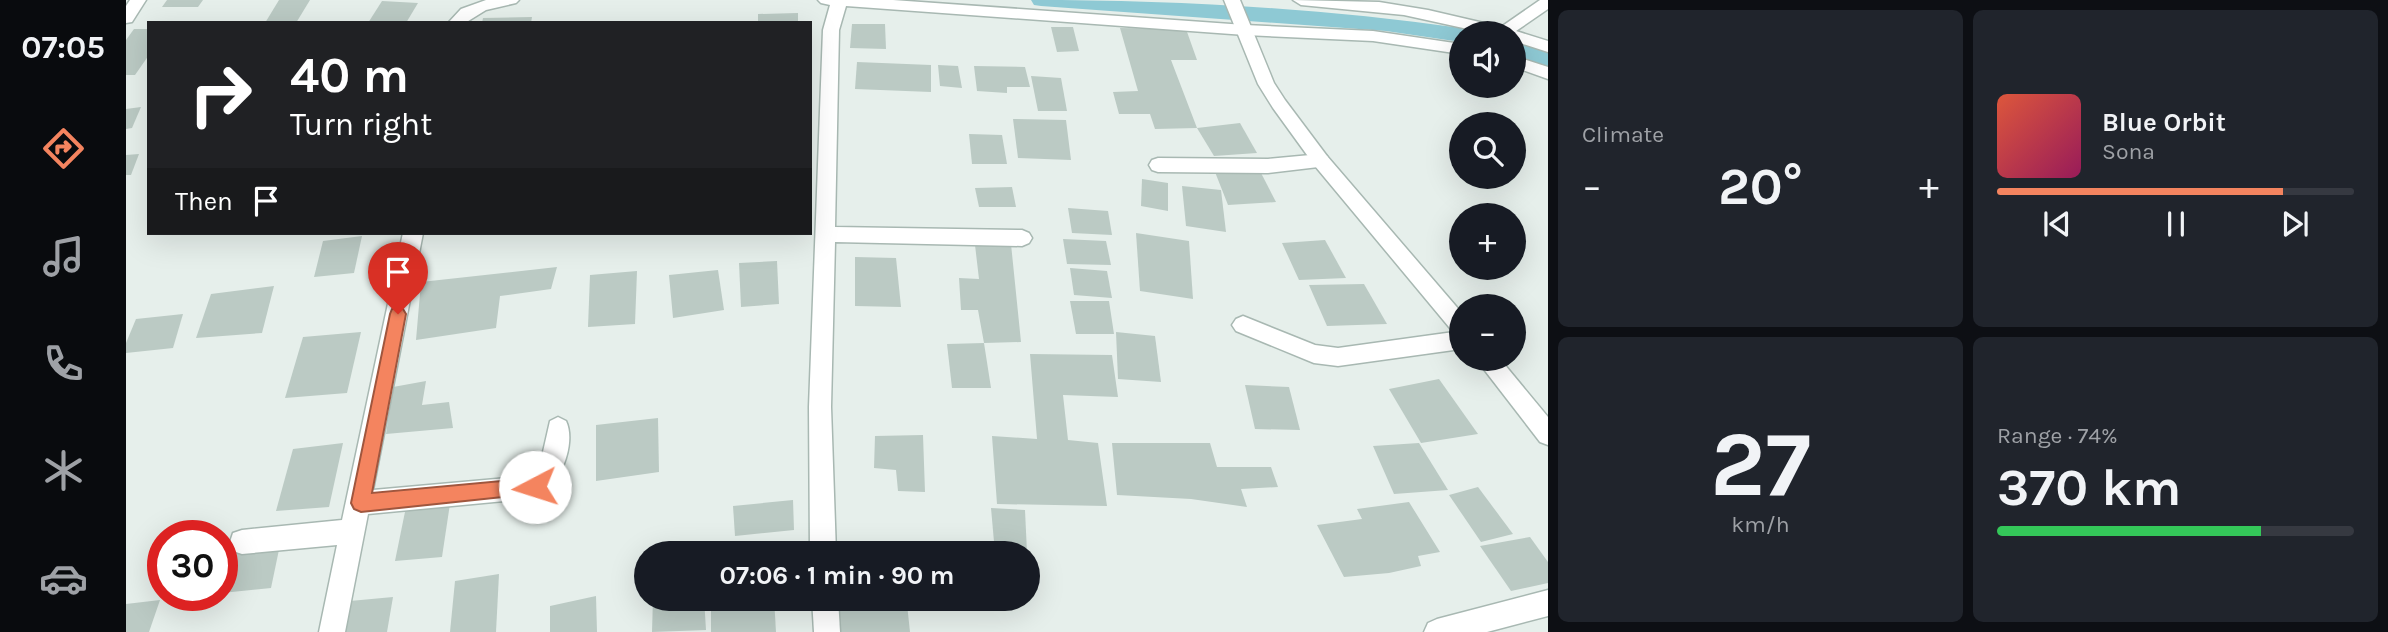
<!DOCTYPE html>
<html lang="en">
<head>
<meta charset="utf-8">
<style>
	:root { --surface:#171b24; --page:#20242c; --text:#f1f3f6; --muted:#9ea1a6; --line:#363941; --accent:#f4845f }
	body { margin:0; font-family:Karla,sans-serif; background:var(--page); color:var(--text); height:100vh; display:flex; flex-direction:column; font-size:26px; white-space:nowrap }
	* { box-sizing:border-box; margin:0 }
	p { font-size:23px; color:var(--muted) }
	.icon { flex:none; width:38px; height:38px; fill:none; stroke:currentColor; stroke-width:2; stroke-linecap:round; stroke-linejoin:round }
	.map { position:relative; flex:1; overflow:hidden }
	.sheet { display:flex; flex-direction:column; gap:10px; padding:10px; background:#0d0f14; width:840px }
	.sheet>* { flex:none }
	.guide { position:absolute; left:21px; top:21px; width:665px; height:214px; border-radius:0px; box-shadow:0 7px 28px #0002; background:#202124; color:#fff; overflow:hidden }
	.buttons { position:absolute; left:1323px; top:21px; display:grid; gap:14px }
	.buttons a { display:grid; place-items:center; width:77px; height:77px; border-radius:50%; background:var(--surface); box-shadow:0 7px 28px #0002; font-size:35px }
	.speed { position:absolute; left:21px; top:520px; display:flex; gap:14px; font-size:35px; font-weight:700; text-align:center }
	.speed>* { display:grid; place-content:center; width:91px; height:91px; border-radius:50%; background:var(--surface); box-shadow:0 7px 28px #0002; line-height:1 }
	.speed .limit { border:10px solid #d22; background:#fff; color:#111 }
	.pin { position:absolute; display:grid; place-items:center; width:60px; height:60px; color:#fff; margin:-72px -30px; border-radius:50% 50% 50% 0; rotate:-45deg; box-shadow:0 0 7px #0007 }
	.pin .icon { rotate:45deg }
	.me { position:absolute; width:77px; margin:-38px; rotate:265deg; stroke-linejoin:round; filter:drop-shadow(0 0 5px #0008) }
	.turn { display:flex; align-items:center; gap:24px; height:147px; padding:0 28px; font-size:32px }
	.turn .icon { width:91px; height:91px; stroke-width:2.5 }
	.turn b { display:block; font-size:49px; line-height:60px }
	.then { display:flex; align-items:center; height:66px; padding:0 28px; background:#0003; gap:14px; font-size:26px }
	.big { font-size:52px; font-weight:700; line-height:1.1 }
	.sheet .card { flex:1; display:flex; flex-direction:column; justify-content:center; gap:10px; min-width:0; padding:0 24px; border-radius:10px; background:var(--page) }
	.sheet .dial { align-items:center; gap:0 }
	.dial b { font-size:91px; line-height:1 }
	.song { display:flex; align-items:center; gap:21px }
	.cover { width:84px; height:84px; border-radius:10px; background:linear-gradient(135deg,hsl(10 70% 55%),hsl(330 70% 35%)) }
	.played { height:7px; border-radius:4px; background:linear-gradient(90deg,var(--accent) 80%,var(--line) 80%) }
	.keys { display:flex; justify-content:space-around; direction:ltr }
	.heat { display:flex; justify-content:space-between; align-items:center; font-size:38px; direction:ltr }
	.charge { height:10px; border-radius:5px; background:linear-gradient(90deg,#34c759 74%,var(--line) 0) }
	.sheet .tiles { flex:1; display:grid; gap:10px; grid-template-columns:repeat(2,1fr) }
	.trip { position:absolute; left:508px; top:541px; width:406px; height:70px; border-radius:35px; background:var(--surface); box-shadow:0 7px 28px #0002; font-weight:700; line-height:70px; text-align:center }
	main { display:flex; flex:1; min-height:0 }
	.tabs { display:flex; flex-direction:column; width:126px; justify-content:space-around; align-items:center; background:#090b0e; color:var(--muted) }
	.tabs .icon { width:49px; height:49px }
	.tabs .current { color:var(--accent) }
	.tabs b { font-size:32px; color:var(--text) }
	.map>svg:first-child { display:block }
	.lines { fill:none; stroke-linecap:round; stroke-linejoin:round }
	.canal { fill:#8ec9d4; fill-rule:evenodd }
	.building { fill:#bbcac4 }
	.minor-casing { stroke:#a8b8b2; stroke-width:3 }
	.tertiary-casing { stroke:#a8b8b2; stroke-width:3 }
	.minor { fill:#fff; fill-rule:evenodd }
	.tertiary { fill:#fff; fill-rule:evenodd }
	.route { fill:#f4845f; stroke:#9f563e; stroke-width:2 }
</style>
</head>
<body>
<main>
<nav class="tabs">
<b>07:05</b>
<svg class="icon current" aria-label="directions" viewBox="0 0 24 24"><path d="M12 3l9 9-9 9-9-9zM9 14v-3h6M13 9l2 2-2 2"/></svg>
<svg class="icon" aria-label="music" viewBox="0 0 24 24"><path d="M9 18V5l10-2v13"/><circle cx="6" cy="18" r="3"/><circle cx="16" cy="16" r="3"/></svg>
<svg class="icon" aria-label="phone" viewBox="0 0 24 24"><path d="M5 4h4l2 5-3 2q2 4 5 5l2-3 5 2v4C11 20 4 13 5 4z"/></svg>
<svg class="icon" aria-label="climate" viewBox="0 0 24 24"><path d="M12 3v18M4 7l16 10M4 17L20 7"/></svg>
<svg class="icon" aria-label="car" viewBox="0 0 24 24"><path d="M5 17H2v-5l4-1 3-4h7l3 4 3 1v5h-3M9 17h6M6 11h13"/><circle cx="7" cy="17" r="2"/><circle cx="17" cy="17" r="2"/></svg>
</nav>
<div class="map">
<svg width="1422" height="632" viewBox="0 0 1422 632">
	<rect width="100%" height="100%" fill="#e6efeb"/>
	<g class="lines">
		<g class="canal">
			<path d="M905,0C1048,0 1193,8 1335,28L1345,33H1335V42L1260,31L915,6L908,5Z"/>
			<path d="M1388,42L1422,52V67L1388,56Z"/>
		</g>
	</g>
	<g class="building">
		<path d="M41,0H77L72,7H36Z"/>
		<path d="M153,0H184L170,23H139Z"/>
		<path d="M256,1L292,3L280,23H242Z"/>
		<path d="M672,13V23H632V14Z"/>
		<path d="M406,17L405,23H356L357,18Z"/>
		<path d="M726,24H759L760,49L724,48Z"/>
		<path d="M925,27H947L953,51L931,52Z"/>
		<path d="M994,28L1060,29L1071,60H1045L1071,128L1029,129L1024,114H993L987,92L1012,91Z"/>
		<path d="M8,29H23V55L9,75H0V40Z"/>
		<path d="M731,62L805,65V92L729,89Z"/>
		<path d="M812,65L832,66L836,88L814,86Z"/>
		<path d="M848,66L899,67L904,87H881V93L851,91Z"/>
		<path d="M905,76L935,78L941,111H912Z"/>
		<path d="M15,107L6,128L0,129V109Z"/>
		<path d="M887,119L940,120L945,160L892,158Z"/>
		<path d="M1114,123L1131,153L1088,156L1071,128Z"/>
		<path d="M843,134L876,135L881,164H846Z"/>
		<path d="M13,154L5,175H0V155Z"/>
		<path d="M1134,171L1150,202L1102,205L1089,172Z"/>
		<path d="M1016,179L1042,183V211L1015,206Z"/>
		<path d="M1056,186L1095,190L1100,232L1060,226Z"/>
		<path d="M886,187L890,207H853L849,188Z"/>
		<path d="M942,208L982,211L986,235L946,233Z"/>
		<path d="M1010,233L1063,241L1067,299L1014,291Z"/>
		<path d="M236,236L228,273L188,277L197,241Z"/>
		<path d="M937,239L980,241L985,265L941,264Z"/>
		<path d="M1199,240L1220,278L1173,280L1156,243Z"/>
		<path d="M885,244L895,342L858,343L852,310H835L833,278L853,279L849,245Z"/>
		<path d="M729,257L770,258L775,307L729,306Z"/>
		<path d="M651,261L653,304L615,307L613,263Z"/>
		<path d="M431,267L425,289L374,296L370,328L290,340L295,282Z"/>
		<path d="M944,268L981,271L986,298L948,295Z"/>
		<path d="M592,270L598,310L547,318L543,275Z"/>
		<path d="M511,271L509,324L462,327L464,275Z"/>
		<path d="M1238,284L1261,324L1201,326L1183,285Z"/>
		<path d="M148,286L136,333L70,338L85,294Z"/>
		<path d="M944,301H983L988,334H950Z"/>
		<path d="M57,314L47,348L0,353V343L10,319Z"/>
		<path d="M235,332L221,393L159,398L177,337Z"/>
		<path d="M990,332L1029,336L1035,382L992,379Z"/>
		<path d="M858,343L865,388H826L821,344Z"/>
		<path d="M904,354L986,355L992,397L937,395L942,440L972,443L981,506L871,504L866,436L911,439Z"/>
		<path d="M1313,379L1352,434L1295,443L1263,389Z"/>
		<path d="M300,381L296,405L323,402L327,428L260,434L267,387Z"/>
		<path d="M1119,385L1163,387L1174,430L1129,429Z"/>
		<path d="M532,418L533,472L470,481V425Z"/>
		<path d="M797,435L799,492L772,491L770,470L748,468L749,436Z"/>
		<path d="M217,443L203,507L150,511L167,449Z"/>
		<path d="M986,443H1084L1091,467H1145L1152,487L1115,489L1121,507L1065,499L991,495Z"/>
		<path d="M1293,443L1322,490L1268,494L1247,446Z"/>
		<path d="M1352,487L1387,534L1355,542L1323,495Z"/>
		<path d="M325,497L316,557L269,561L281,502Z"/>
		<path d="M667,500L668,530L609,536L607,506Z"/>
		<path d="M1283,502L1314,552L1292,556L1295,566L1263,573L1218,577L1191,525L1236,519L1231,509Z"/>
		<path d="M865,508L899,510L901,553H869Z"/>
		<path d="M1404,537L1422,562V583L1385,591L1354,546Z"/>
		<path d="M155,540L145,588L96,593V545Z"/>
		<path d="M373,574L370,632H324L329,581Z"/>
		<path d="M470,596L471,632H424V606Z"/>
		<path d="M267,597L261,632H217L224,601Z"/>
		<path d="M527,598H578L580,630L526,632Z"/>
		<path d="M585,598H648L650,632H585Z"/>
		<path d="M34,600L23,632H0V604Z"/>
		<path d="M781,604L784,632H712L710,609Z"/>
	</g>
	<g class="lines">
		<g class="minor-casing">
			<g id="minor">
				<path d="M4,0H20L6,22L0,23V6Z"/>
				<path d="M360,0H393L390,3L360,10L339,23H322L335,9Z"/>
				<path d="M692,0H767L1119,25L1247,31L1335,44V54L1247,41L1119,35L720,6L713,30L709,227L896,230L903,233L906,238L903,243L896,246L709,242L705,407L710,553H684L683,407L697,30L704,5L695,3Z"/>
				<path d="M1167,0L1253,2L1302,10L1375,27L1414,0H1422V9L1390,31L1422,41V52L1388,41V33H1360L1278,15L1175,5Z"/>
				<path d="M1388,56L1422,67V79L1388,67Z"/>
				<path d="M1195,154L1201,156L1204,161L1201,166L1142,173L1032,172L1026,170L1023,165L1026,160L1032,158L1142,159Z"/>
				<path d="M277,233H297L247,490L404,476L414,465L424,421L432,417L440,421C451,444 433,489 409,498L242,514L219,632H193L211,545L116,554L107,551L104,542L107,533L116,530L216,520Z"/>
				<path d="M1117,316L1189,345L1212,348L1335,331V349L1212,366L1188,363L1110,331L1106,325L1110,319Z"/>
				<path d="M1422,590V616L1361,632H1298L1302,623L1311,619Z"/>
				<path d="M686,598H712L714,632H688Z"/>
			</g>
		</g>
		<g class="tertiary-casing">
			<g id="tertiary">
				<path d="M1098,0H1114L1148,83L1159,100L1201,156L1335,312V336L1328,333L1189,166L1147,108L1132,84Z"/>
				<path d="M1350,359H1374L1422,417V445L1414,442Z"/>
			</g>
		</g>
		<use href="#minor" class="minor"/>
		<use href="#tertiary" class="tertiary"/>
	</g>
	<path class="route" d="M272,307L277,309L280,314L246,493L409,478L416,481L418,487L416,493L235,512L228,509L225,503L264,314L266,309Z"/>
</svg>
<div class="buttons">
<a><svg class="icon" aria-label="sound" viewBox="0 0 24 24"><path d="M4 9h4l5-4v14l-5-4H4zM17 9q2 3 0 6"/></svg></a>
<a><svg class="icon" aria-label="search" viewBox="0 0 24 24"><circle cx="10" cy="10" r="6"/><path d="M15 15l6 6"/></svg></a>
<a>+</a>
<a>−</a>
</div>
<div class="speed"><div class="limit">30</div></div>
<div class="pin" style="left:272px;top:314px;background:#d93025"><svg class="icon" aria-label="arrive" viewBox="0 0 24 24"><path d="M6 21V4h12l-3 4 3 4H6"/></svg></div>
<svg class="me" style="left:409px;top:487px" viewBox="-20 -20 40 40"><circle r="19" fill="#fff"/><path d="M0-13L10 11 0 6-10 11z" fill="#f4845f"/></svg>
<div class="trip">07:06 · 1 min · 90 m</div>
<div class="guide">
<div class="turn"><svg class="icon" aria-label="right" viewBox="0 0 24 24"><path d="M7 20v-9h11M14 6l5 5-5 5"/></svg><div><b>40 m</b>Turn right</div></div>
<div class="then">Then<svg class="icon" aria-label="arrive" viewBox="0 0 24 24"><path d="M6 21V4h12l-3 4 3 4H6"/></svg></div>
</div>
</div>
<section class="sheet">
<div class="tiles">
<div class="card"><p>Climate</p>
<div class="heat"><a>−</a><b class="big">20°</b><a>+</a></div>
</div>
<div class="card">
<div class="song"><i class="cover"></i><div><b>Blue Orbit</b><p>Sona</p></div></div>
<div class="played"></div>
<div class="keys"><svg class="icon" aria-label="previous" viewBox="0 0 24 24"><path d="M18 5L8 12l10 7zM5 5v14"/></svg><svg class="icon" aria-label="pause" viewBox="0 0 24 24"><path d="M8 5v14M16 5v14"/></svg><svg class="icon" aria-label="next" viewBox="0 0 24 24"><path d="M6 5l10 7-10 7zM19 5v14"/></svg></div>
</div>
<div class="card dial"><b>27</b><p>km/h</p></div>
<div class="card"><p>Range · 74%</p><b class="big">370 km</b><div class="charge"></div></div>
</div>
</section>
</main>
</body>
</html>
